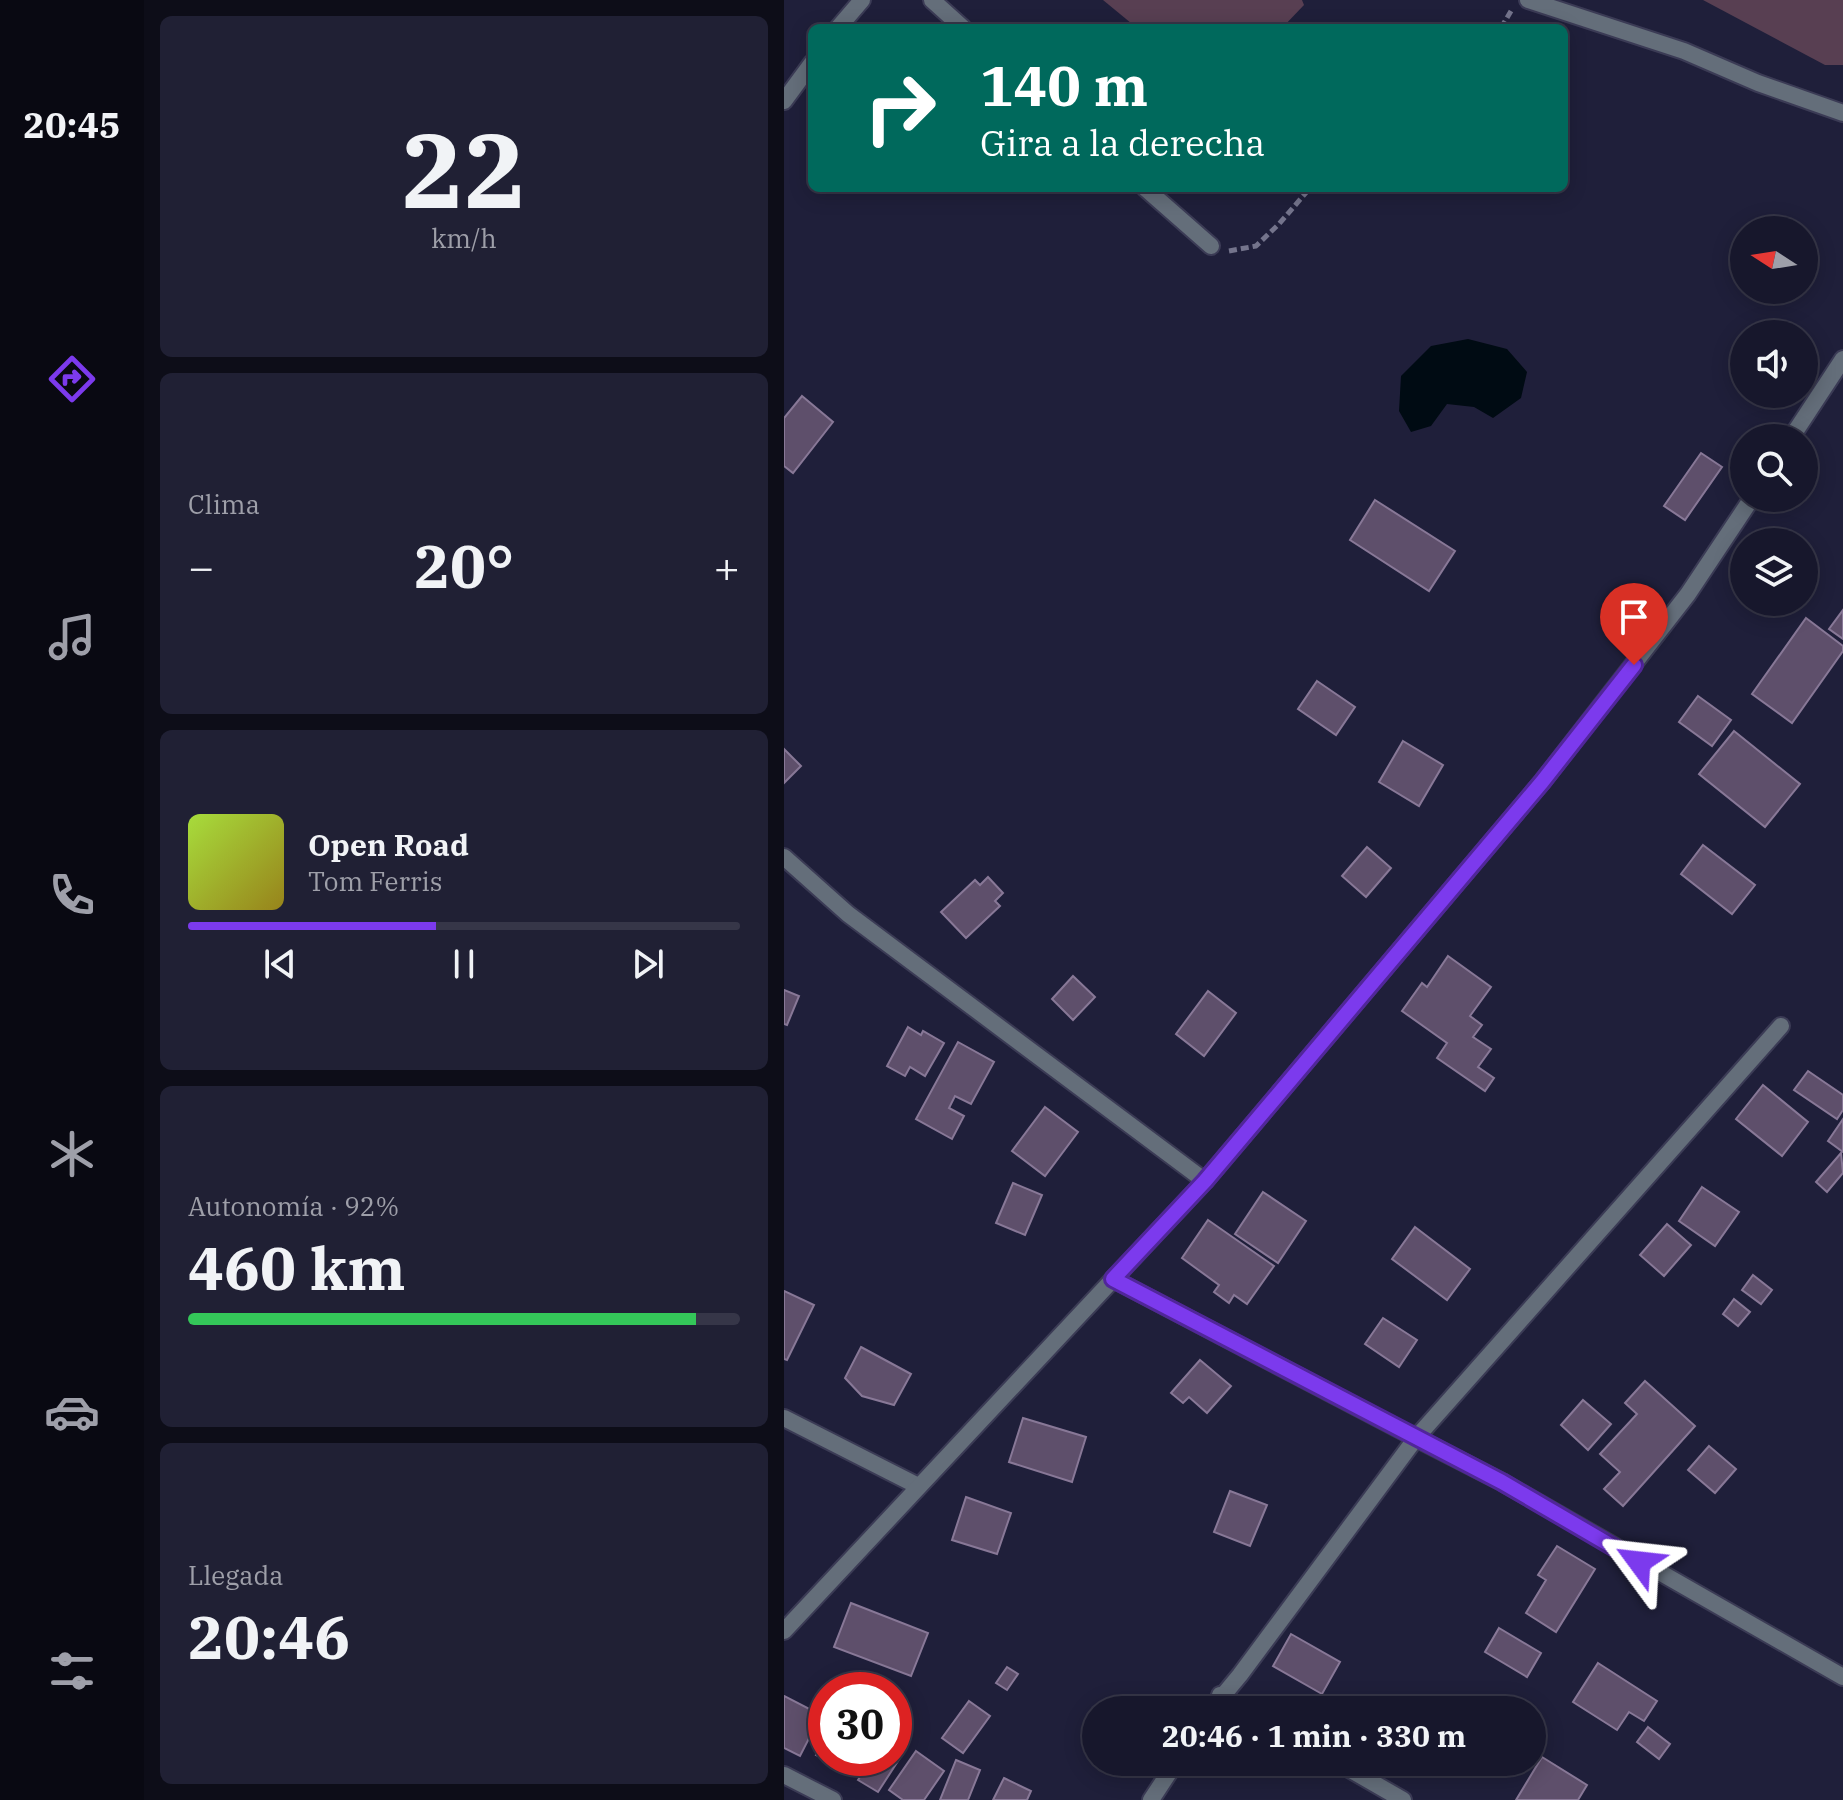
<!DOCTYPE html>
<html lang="es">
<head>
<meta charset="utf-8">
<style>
	:root { --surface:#17172c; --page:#202034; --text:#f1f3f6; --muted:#9e9fa9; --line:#363648; --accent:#7c3aed }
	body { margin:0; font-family:"IBM Plex Serif",serif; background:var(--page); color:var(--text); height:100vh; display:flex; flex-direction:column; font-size:30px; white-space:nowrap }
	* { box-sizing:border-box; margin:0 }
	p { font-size:26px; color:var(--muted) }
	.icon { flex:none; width:44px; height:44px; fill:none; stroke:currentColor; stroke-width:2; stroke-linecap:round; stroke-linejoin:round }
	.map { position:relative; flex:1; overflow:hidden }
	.side { display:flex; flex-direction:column; gap:16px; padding:16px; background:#0d0d18; width:640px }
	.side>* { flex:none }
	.guide { position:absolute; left:24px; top:24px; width:760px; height:168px; border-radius:12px; box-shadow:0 4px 20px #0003,0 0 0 2px var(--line); background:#00695c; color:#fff; overflow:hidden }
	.needle { width:52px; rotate:282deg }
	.tools { position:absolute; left:946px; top:216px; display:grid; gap:16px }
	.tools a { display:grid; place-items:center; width:88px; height:88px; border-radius:50%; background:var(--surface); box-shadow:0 4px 20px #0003,0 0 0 2px var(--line); font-size:40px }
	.speed { position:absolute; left:24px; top:1672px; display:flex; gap:16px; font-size:40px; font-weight:700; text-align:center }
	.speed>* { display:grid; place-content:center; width:104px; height:104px; border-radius:50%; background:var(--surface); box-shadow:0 4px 20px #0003,0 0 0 2px var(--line); line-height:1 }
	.speed .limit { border:12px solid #d22; background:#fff; color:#111 }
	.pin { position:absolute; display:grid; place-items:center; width:68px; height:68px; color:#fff; margin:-82px -34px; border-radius:50% 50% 50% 0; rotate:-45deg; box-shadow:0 0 8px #0007 }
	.pin .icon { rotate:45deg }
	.me { position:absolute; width:88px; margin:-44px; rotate:300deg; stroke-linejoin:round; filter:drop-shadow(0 0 6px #0008) }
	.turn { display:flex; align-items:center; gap:28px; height:168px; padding:0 40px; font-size:36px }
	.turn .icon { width:104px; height:104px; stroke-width:2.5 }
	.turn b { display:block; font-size:56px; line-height:68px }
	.big { font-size:60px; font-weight:700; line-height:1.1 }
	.side .card { flex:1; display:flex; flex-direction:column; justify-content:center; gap:12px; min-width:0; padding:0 28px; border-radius:12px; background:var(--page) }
	.side .dial { align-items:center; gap:0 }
	.dial b { font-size:104px; line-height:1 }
	.song { display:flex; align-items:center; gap:24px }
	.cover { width:96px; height:96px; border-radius:12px; background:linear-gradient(135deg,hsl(80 70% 55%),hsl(50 70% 35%)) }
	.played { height:8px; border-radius:4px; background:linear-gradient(90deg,var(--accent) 45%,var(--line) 45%) }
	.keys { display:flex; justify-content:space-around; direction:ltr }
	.heat { display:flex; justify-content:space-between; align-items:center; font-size:44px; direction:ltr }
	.charge { height:12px; border-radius:6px; background:linear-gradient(90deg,#34c759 92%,var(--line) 0) }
	.trip { position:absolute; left:298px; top:1696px; width:464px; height:80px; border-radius:40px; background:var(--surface); box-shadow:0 4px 20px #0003,0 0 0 2px var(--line); font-weight:700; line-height:80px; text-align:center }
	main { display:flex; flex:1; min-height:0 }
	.menu { display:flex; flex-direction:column; width:144px; justify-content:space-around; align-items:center; background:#090912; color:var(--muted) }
	.menu .icon { width:56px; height:56px }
	.menu .current { color:var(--accent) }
	.menu b { font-size:36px; color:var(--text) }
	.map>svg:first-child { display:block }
	.green { fill:#583f52 }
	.water { fill:#000b13 }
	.building { fill:#5e4f6b; stroke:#887897; stroke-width:2 }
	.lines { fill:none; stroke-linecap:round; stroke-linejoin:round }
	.minor-casing { stroke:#3b3b55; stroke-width:20 }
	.path { stroke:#74748c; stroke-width:5; stroke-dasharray:8 4; stroke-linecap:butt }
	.minor { stroke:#646e7a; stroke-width:16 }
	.route-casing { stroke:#51269a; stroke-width:20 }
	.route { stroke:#7c3aed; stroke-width:14 }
</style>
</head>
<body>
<main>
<nav class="menu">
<b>20:45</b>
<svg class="icon current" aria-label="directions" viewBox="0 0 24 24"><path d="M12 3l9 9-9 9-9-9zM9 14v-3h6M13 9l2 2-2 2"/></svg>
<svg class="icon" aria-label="music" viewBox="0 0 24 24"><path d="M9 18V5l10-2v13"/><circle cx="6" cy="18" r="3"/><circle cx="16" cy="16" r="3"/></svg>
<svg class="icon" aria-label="phone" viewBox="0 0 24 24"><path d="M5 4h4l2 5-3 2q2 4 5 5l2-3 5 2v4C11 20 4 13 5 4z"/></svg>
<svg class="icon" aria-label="climate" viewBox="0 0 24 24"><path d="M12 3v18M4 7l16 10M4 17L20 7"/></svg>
<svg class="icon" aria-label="car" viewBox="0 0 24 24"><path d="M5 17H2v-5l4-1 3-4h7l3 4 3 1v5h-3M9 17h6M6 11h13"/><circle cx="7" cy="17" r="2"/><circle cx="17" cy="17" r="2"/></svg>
<svg class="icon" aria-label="filters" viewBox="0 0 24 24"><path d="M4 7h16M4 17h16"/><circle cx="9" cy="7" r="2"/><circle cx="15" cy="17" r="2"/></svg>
</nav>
<section class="side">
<div class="card dial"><b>22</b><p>km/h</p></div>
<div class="card"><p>Clima</p>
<div class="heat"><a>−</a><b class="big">20°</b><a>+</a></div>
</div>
<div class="card">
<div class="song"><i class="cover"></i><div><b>Open Road</b><p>Tom Ferris</p></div></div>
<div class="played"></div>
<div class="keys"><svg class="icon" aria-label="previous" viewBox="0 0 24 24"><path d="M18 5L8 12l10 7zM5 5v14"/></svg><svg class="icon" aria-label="pause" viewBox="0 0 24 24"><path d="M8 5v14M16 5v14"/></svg><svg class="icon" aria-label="next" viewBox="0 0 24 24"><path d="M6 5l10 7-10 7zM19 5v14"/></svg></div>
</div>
<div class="card"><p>Autonomía · 92%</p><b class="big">460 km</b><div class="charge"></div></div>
<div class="card"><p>Llegada</p><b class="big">20:46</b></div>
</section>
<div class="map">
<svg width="1059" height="1800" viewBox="0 0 1059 1800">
	<rect width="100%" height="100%" fill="#1f1f3a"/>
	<g class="green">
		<path d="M319,0H518L520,5L498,28H353Z"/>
		<path d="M919,0H1059V65H1041Z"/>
	</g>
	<path class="water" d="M684,339L723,349L743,372L737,398L709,418L690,407L663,404L647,426L627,432L615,411L617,376L647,346Z"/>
	<g class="building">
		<path d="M18,396L49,422L9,473L0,466V418Z"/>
		<path d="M917,453L938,467L901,520L880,506Z"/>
		<path d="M591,500L671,551L645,591L566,540Z"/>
		<path d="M1059,610V639L1045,629Z"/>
		<path d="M1022,618L1059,646V651L1008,723L968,694Z"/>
		<path d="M533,681L571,707L552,735L514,709Z"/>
		<path d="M914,696L947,720L928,746L895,722Z"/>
		<path d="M950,731L1016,784L981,827L915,774Z"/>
		<path d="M619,741L659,765L635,806L595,782Z"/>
		<path d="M0,749L17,766L0,783Z"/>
		<path d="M919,845L971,885L948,914L897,874Z"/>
		<path d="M583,847L607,868L582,897L558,876Z"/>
		<path d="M204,877L219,893L211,901L216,906L182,938L157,912L191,880L196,885Z"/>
		<path d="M664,956L707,987L686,1016L698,1025L689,1037L707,1049L694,1067L710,1078L701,1091L653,1058L663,1043L618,1011L638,983L643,987Z"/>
		<path d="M289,976L311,997L289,1020L268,999Z"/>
		<path d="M0,990L15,996L3,1025L0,1024Z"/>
		<path d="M424,991L452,1013L420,1056L392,1034Z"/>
		<path d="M124,1027L137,1035L139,1031L160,1043L141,1076L126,1067L121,1076L103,1066Z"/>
		<path d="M174,1042L210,1062L187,1104L171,1096L165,1108L180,1116L168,1139L132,1119Z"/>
		<path d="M1024,1071L1059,1095V1110L1053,1119L1010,1090Z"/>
		<path d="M979,1085L1024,1122L998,1156L952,1119Z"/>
		<path d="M261,1107L294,1132L261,1176L228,1151Z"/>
		<path d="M1059,1119V1152L1044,1141Z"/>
		<path d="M1057,1153L1059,1173L1043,1192L1032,1182Z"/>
		<path d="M229,1183L258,1195L241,1235L212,1223Z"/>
		<path d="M918,1187L955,1212L931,1246L895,1221Z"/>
		<path d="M479,1192L522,1221L494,1263L451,1234Z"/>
		<path d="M424,1220L490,1266L463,1304L450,1295L445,1303L430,1292L435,1285L398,1258Z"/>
		<path d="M883,1224L907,1245L880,1276L856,1255Z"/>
		<path d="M631,1227L686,1269L663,1300L608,1259Z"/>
		<path d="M969,1275L988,1290L977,1304L958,1290Z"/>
		<path d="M0,1291L30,1305L3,1360L0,1359Z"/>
		<path d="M950,1299L966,1312L954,1326L939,1314Z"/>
		<path d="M599,1318L633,1340L615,1367L581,1344Z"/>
		<path d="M77,1347L127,1374L110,1405L78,1396L61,1378Z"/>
		<path d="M416,1360L447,1386L423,1413L405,1397L399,1403L387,1393Z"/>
		<path d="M861,1381L911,1426L839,1506L820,1489L836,1472L816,1454L853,1414L841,1403Z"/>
		<path d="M799,1400L827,1424L804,1450L777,1425Z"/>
		<path d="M239,1418L302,1437L288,1482L225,1462Z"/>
		<path d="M925,1446L952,1469L931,1493L904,1470Z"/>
		<path d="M446,1491L483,1505L466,1546L430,1532Z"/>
		<path d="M182,1497L227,1513L213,1554L168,1540Z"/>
		<path d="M773,1546L811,1569L772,1632L742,1613L762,1580L754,1575Z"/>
		<path d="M67,1603L144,1633L127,1676L50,1647Z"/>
		<path d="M715,1628L757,1653L743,1677L701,1652Z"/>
		<path d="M507,1634L556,1662L538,1694L489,1666Z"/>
		<path d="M814,1663L873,1701L860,1721L845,1712L833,1730L789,1702Z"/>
		<path d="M223,1667L234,1674L223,1690L212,1683Z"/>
		<path d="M0,1696L37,1715L16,1756L0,1748Z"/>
		<path d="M185,1701L206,1716L179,1753L158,1738Z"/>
		<path d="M864,1727L886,1744L875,1759L853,1742Z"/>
		<path d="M42,1733V1758H75L68,1772L32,1755Z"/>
		<path d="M110,1739L123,1747L94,1792L74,1780L88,1758H110Z"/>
		<path d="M132,1751L160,1771L140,1800H119L105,1790Z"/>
		<path d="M758,1757L803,1785L794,1800H732Z"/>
		<path d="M172,1760L196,1770L184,1800H156Z"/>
		<path d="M220,1778L247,1791L243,1800H209Z"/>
	</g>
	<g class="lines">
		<g class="minor-casing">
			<g id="minor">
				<path d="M148,0L179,28"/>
				<path d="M744,0L900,51L974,83L1059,113"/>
				<path d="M54,28L78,0"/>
				<path d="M0,101L28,63"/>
				<path d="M361,188L427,246"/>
				<path d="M1007,438L1059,359"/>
				<path d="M0,857L64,914L421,1181"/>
				<path d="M997,1026L632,1438L718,1482L1059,1677"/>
				<path d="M329,1279L632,1438L456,1675L427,1710"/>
				<path d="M0,1418L134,1486"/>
				<path d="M0,1631L421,1181L758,782L904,594L968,498"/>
				<path d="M436,1695L462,1710"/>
				<path d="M553,1762L619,1800"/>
				<path d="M0,1775L49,1800"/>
				<path d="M367,1800L392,1762"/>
			</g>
		</g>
		<g class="path">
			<path d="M717,28L727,11"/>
			<path d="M445,251L472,246L495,224L526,188"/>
		</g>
		<use href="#minor" class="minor"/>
	</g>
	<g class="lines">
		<g class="route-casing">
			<path id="route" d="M850,665L758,782L421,1181L329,1279L718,1482L855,1562"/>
		</g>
		<use href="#route" class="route"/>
	</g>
</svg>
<div class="tools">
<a><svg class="needle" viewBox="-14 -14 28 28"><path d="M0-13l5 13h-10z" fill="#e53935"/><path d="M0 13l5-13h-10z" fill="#9e9fa9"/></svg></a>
<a><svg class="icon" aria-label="sound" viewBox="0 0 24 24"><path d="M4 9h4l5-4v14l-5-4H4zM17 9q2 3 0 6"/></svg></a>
<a><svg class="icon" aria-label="search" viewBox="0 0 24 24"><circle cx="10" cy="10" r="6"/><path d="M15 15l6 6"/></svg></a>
<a><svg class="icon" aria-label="layers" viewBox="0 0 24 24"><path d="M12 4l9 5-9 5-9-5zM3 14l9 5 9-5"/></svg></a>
</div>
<div class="speed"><div class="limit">30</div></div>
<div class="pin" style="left:850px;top:665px;background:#d93025"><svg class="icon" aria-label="arrive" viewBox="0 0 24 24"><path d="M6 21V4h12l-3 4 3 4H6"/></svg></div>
<svg class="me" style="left:855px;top:1562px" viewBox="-20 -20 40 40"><path d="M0-17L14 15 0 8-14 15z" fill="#7c3aed" stroke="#fff" stroke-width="4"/></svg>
<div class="trip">20:46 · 1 min · 330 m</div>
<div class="guide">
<div class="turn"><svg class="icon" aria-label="right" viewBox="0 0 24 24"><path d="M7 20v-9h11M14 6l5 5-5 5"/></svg><div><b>140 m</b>Gira a la derecha</div></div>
</div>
</div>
</main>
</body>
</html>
